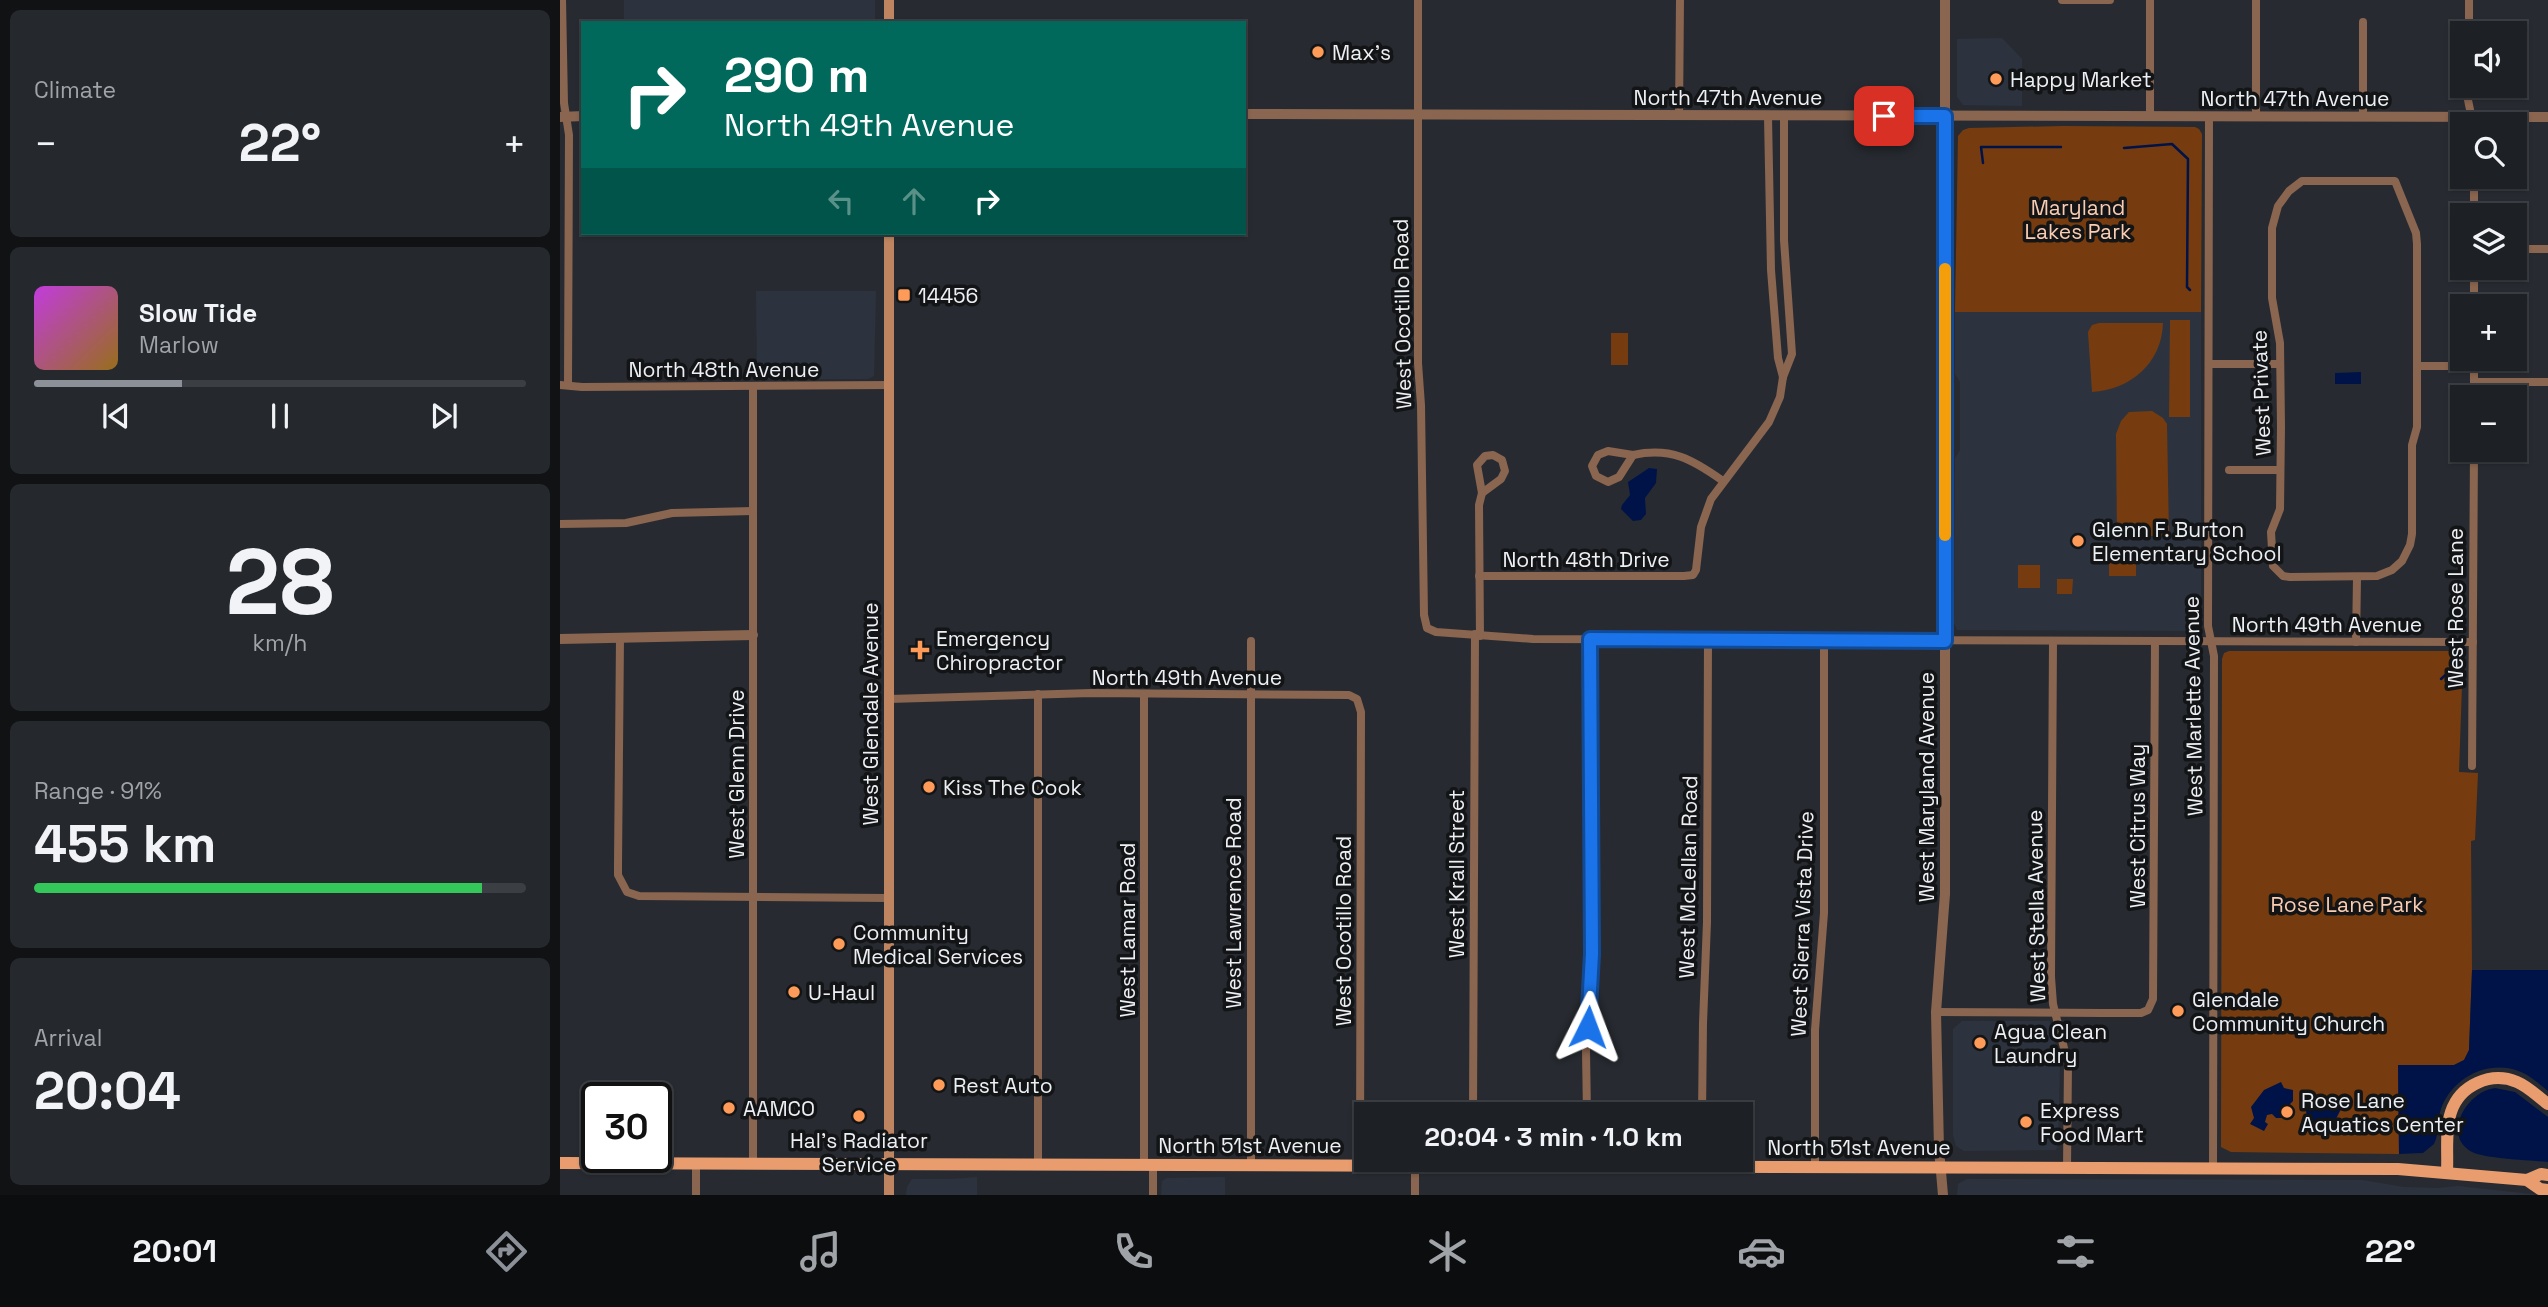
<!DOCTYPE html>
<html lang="en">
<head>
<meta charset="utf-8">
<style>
	:root { --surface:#1d2025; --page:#25282d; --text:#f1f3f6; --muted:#a0a3a7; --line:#3b3e42; --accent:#8c9099 }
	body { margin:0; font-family:"Space Grotesk",sans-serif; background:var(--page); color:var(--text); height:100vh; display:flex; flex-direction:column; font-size:26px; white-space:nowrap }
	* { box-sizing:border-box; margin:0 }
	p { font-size:23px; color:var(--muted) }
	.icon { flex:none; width:38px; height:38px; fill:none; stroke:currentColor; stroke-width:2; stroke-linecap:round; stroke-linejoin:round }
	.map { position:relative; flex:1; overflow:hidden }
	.sheet { display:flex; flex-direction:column; gap:10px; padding:10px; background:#101214; width:560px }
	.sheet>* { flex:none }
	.hud { position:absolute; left:21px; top:21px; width:665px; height:214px; border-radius:0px; box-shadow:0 2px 5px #0004,0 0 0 2px var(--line); background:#00695c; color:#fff; overflow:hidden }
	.controls { position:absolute; left:1890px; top:21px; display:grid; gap:14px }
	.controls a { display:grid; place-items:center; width:77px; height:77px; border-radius:0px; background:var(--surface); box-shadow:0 2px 5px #0004,0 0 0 2px var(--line); font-size:35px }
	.speed { position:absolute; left:21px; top:1082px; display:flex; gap:14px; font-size:35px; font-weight:700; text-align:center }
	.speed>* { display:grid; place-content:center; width:91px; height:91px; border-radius:50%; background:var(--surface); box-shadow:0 2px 5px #0004,0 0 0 2px var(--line); line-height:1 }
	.speed .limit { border:4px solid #111; border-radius:10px; background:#fff; color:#111 }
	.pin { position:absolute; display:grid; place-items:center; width:60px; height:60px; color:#fff; margin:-30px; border-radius:14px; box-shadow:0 4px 10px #0006 }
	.me { position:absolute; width:77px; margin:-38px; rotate:3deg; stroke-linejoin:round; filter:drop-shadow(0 0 5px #0008) }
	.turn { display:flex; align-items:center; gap:24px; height:147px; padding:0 28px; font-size:32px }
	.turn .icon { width:91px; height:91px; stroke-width:2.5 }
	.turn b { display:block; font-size:49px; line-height:60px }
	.lanes { display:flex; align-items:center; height:66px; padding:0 28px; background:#0003; justify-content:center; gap:35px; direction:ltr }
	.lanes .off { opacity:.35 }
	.big { font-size:52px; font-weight:600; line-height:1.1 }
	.sheet .widget { flex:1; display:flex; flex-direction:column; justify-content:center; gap:10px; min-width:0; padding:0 24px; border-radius:10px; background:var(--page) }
	.sheet .dial { align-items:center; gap:0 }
	.dial b { font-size:91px; line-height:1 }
	.song { display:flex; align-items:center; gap:21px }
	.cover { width:84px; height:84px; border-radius:10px; background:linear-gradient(135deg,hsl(290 70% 55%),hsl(40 70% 35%)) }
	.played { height:7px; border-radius:4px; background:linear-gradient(90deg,var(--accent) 30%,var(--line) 30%) }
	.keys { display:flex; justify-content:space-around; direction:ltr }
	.heat { display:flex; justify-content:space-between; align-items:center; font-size:38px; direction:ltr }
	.charge { height:10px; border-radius:5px; background:linear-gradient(90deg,#34c759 91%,var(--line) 0) }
	.trip { position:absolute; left:794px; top:1102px; width:399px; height:70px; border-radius:0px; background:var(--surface); box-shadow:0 2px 5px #0004,0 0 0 2px var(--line); font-weight:600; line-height:70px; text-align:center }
	.tab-bar { display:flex; height:112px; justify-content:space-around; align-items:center; background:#0c0d0f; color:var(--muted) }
	.tab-bar .icon { width:49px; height:49px }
	.tab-bar .selected { color:var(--accent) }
	.tab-bar b { font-size:32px; color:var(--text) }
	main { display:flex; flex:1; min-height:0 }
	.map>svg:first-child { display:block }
	.built { fill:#2c333f }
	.green { fill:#763c0f }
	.water { fill:#001348 }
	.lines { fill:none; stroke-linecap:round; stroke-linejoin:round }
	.stream { stroke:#001348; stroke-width:2.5 }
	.minor { stroke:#8a654f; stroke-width:8 }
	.tertiary { stroke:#8a654f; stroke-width:10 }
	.secondary { stroke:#bf8561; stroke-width:10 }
	.primary { stroke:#e99d6e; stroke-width:12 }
	.route-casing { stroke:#114b97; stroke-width:18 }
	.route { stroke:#1a73e8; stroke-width:12 }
	.slow { stroke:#f59e0b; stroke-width:12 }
	.poi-dot { fill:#ff9b59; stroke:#121416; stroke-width:2.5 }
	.labels { text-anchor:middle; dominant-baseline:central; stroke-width:7; stroke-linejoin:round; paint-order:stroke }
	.poi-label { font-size:21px; fill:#eceff3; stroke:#121416; text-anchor:start }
	.street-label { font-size:21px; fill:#eceff3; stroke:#121416 }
	.park-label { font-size:21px; fill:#faccb1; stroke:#121416 }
</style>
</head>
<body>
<main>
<section class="sheet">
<div class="widget"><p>Climate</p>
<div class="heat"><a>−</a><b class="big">22°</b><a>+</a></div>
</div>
<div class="widget">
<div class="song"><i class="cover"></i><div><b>Slow Tide</b><p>Marlow</p></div></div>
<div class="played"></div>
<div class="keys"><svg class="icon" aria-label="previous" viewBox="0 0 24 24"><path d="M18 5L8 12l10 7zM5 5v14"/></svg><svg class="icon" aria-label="pause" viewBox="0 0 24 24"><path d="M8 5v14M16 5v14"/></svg><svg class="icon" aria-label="next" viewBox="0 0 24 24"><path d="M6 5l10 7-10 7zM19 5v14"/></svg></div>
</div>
<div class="widget dial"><b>28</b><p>km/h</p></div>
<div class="widget"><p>Range · 91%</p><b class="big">455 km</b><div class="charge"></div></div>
<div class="widget"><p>Arrival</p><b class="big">20:04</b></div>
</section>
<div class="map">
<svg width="1988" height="1195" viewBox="0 0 1988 1195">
	<rect width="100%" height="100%" fill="#272b31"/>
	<g class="built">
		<rect x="64" y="0" width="251" height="23"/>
		<path d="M1442,38L1462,59V106L1403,105L1397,97V39Z"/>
		<path d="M196,291H316L314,376L308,379H201L197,369Z"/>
		<path d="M1395,312H1641V625L1637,631L1397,630L1394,623L1395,458L1400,450V382L1395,374Z"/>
		<path d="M1402,1021H1489L1491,1024L1500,1064L1498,1145L1496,1150L1404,1151L1396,1146L1393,1135V1029Z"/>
		<path d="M417,1177V1195H346L347,1187L352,1179H392Z"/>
		<path d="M665,1177V1195H601L602,1181L607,1178Z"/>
		<path d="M1407,1179L1802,1180L1844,1187L1877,1188L1898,1186L1980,1195H1397L1398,1184Z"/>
	</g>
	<g class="green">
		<path d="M1503,126L1635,127L1639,129L1642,134L1641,312H1395L1398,136L1403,130L1409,128Z"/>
		<path d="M1610,320H1630V417H1609Z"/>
		<path d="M1539,323H1603C1602,363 1570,390 1532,392L1528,332L1532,325Z"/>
		<rect x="1051" y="333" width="17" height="32"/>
		<path d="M1592,411L1603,418L1607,424L1609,536H1557L1556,434L1561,421L1569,412Z"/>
		<rect x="1549" y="549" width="27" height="27"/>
		<rect x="1458" y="565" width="22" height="23"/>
		<path d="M1497,579H1513L1512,594H1497Z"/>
		<path d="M1669,651H1896L1903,656L1899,772L1918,773L1915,840L1911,841L1912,970L1909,1050L1904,1060L1894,1065H1838L1839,1154L1671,1152L1661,1147L1662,659L1664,653Z"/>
	</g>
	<g class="water">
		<path d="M1801,372V384H1775V373Z"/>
		<path d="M1089,468L1097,469L1096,483L1085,498L1086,514L1081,520L1073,521L1061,509L1062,505L1070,495L1068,482Z"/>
		<path d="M1912,970H1988V1091C1979,1084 1971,1076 1961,1072C1930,1059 1895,1076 1882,1106C1877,1118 1880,1132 1874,1144L1863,1153L1839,1154L1838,1065H1894L1904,1060L1909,1050Z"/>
		<path d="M1721,1082L1724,1088L1733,1090V1101L1725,1109L1726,1113L1722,1118H1716L1712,1114L1707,1115L1705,1122L1708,1124L1704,1131L1690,1124L1694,1118L1691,1107L1704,1090Z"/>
		<path d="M1935,1088L1955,1092L1988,1117V1162C1969,1160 1927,1159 1912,1152C1882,1137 1905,1092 1935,1088Z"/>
		<path d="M1762,1099L1768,1110L1775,1099L1784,1103L1772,1127L1754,1133L1749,1131C1744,1122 1748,1114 1745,1105Z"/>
	</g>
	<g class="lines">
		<g class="stream">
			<path d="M1564,148L1612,144L1628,159L1627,287L1630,290"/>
			<path d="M1423,163L1421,147H1501"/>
			<path d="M1881,679L1892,669L1901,654"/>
		</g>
		<g class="minor">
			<path d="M2,0L4,103L9,135L8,384"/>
			<path d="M858,0V363L861,405L864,615L867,628L876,632L973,639L1913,642"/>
			<path d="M1502,0H1550"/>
			<path d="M1803,22V117"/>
			<path d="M1909,33V0"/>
			<path d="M1909,86L1908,100L1913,124"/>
			<path d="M1119,116L1120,0"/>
			<path d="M1590,116V0"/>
			<path d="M1208,117L1211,270L1218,358L1223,377"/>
			<path d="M1649,117L1648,626L1654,656L1653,1167"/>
			<path d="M1696,117V0"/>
			<path d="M1742,181H1835L1856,233L1857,244V427L1852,445V534L1850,545L1842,561L1832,570L1817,576L1730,577L1723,576L1713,566L1711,532L1720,509L1721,427L1720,343L1712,298V228L1718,206L1729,191Z"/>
			<path d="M1914,215V177"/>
			<path d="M1955,249H1988"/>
			<path d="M1914,268V306"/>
			<path d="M1914,359V397"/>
			<path d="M1649,364H1720"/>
			<path d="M1857,366H1914"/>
			<path d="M1914,382H1988"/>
			<path d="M0,385L22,387L329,385"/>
			<path d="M193,386V1163"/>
			<path d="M1048,451L1073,455L1059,477L1048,482L1036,476L1032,466L1038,455Z"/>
			<path d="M933,455L942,460L945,471L941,479L922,493L917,465L925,456Z"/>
			<path d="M1073,455C1111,447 1132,459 1163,481"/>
			<path d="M1669,470H1720"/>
			<path d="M0,524L66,523L112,513L193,511"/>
			<path d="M919,576H1124L1133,575L1136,570L1141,527L1151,499L1209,422L1220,397L1223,377L1232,354L1224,240V117"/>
			<path d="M920,636L919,505L922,493"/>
			<path d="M60,638L58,864V875L67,892L79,896L328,898"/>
			<path d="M691,641V1165"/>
			<path d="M1493,642L1491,977L1493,1004L1508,1064L1507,1167"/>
			<path d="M1796,642L1797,578"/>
			<path d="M329,699L531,693L789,695L797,699L801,712L800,1165"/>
			<path d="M1912,766L1914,450"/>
			<path d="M1376,1012L1542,1013H1581L1588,1010L1593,999L1595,641"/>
			<path d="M913,1115L915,634"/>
			<path d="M1027,1115L1026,1051L1032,954L1030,639"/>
			<path d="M1142,1115L1143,1023L1147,922L1148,640"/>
			<path d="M478,1164V694"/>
			<path d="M584,1165V695"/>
			<path d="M1255,1166V1030L1264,913V640"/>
			<path d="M136,1195V1163"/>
			<path d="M593,1195V1165"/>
			<path d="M855,1195V1166"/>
		</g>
		<g class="tertiary">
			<path d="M684,114L1988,117"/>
			<path d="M0,117L23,116"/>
			<path d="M0,639L193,635"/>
			<path d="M1383,1195L1379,1149L1376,1012L1385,894V0"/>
		</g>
		<g class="secondary">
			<path d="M329,0V23"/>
			<path d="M329,233V1195"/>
		</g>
		<g class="primary">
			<path d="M0,1163L1838,1169L1967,1180L1980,1189L1988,1190"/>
			<path d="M1887,1172C1888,1153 1885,1130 1891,1112C1900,1085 1931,1071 1957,1082C1969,1087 1978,1097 1988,1104"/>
			<path d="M1967,1180L1981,1174L1988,1175"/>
		</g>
	</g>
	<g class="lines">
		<g class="route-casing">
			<path id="route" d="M1028,1027L1032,954L1030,639L1385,641V116H1324"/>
		</g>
		<use href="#route" class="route"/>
		<path class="slow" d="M1385,269V535"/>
	</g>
	<g class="poi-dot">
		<circle cx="758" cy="52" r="7"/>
		<circle cx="1436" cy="79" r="7"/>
		<rect x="337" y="288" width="14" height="14" rx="3.5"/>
		<circle cx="1518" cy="541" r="7"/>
		<path d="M356.5 639.5h7v7h7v7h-7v7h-7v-7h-7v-7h7z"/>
		<circle cx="369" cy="787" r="7"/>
		<circle cx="279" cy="944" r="7"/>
		<circle cx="234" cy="992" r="7"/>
		<circle cx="1618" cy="1011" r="7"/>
		<circle cx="1420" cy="1043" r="7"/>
		<circle cx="379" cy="1085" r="7"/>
		<circle cx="169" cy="1108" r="7"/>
		<circle cx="1727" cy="1112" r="7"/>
		<circle cx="299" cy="1116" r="7"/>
		<circle cx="1466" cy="1122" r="7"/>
	</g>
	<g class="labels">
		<g class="poi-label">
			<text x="772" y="52">Max's</text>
			<text x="1450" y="79">Happy Market</text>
			<text x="358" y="295">14456</text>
			<text x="1532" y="529">Glenn F. Burton<tspan x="1532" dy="24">Elementary School</tspan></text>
			<text x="376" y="638">Emergency<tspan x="376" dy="24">Chiropractor</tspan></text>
			<text x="383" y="787">Kiss The Cook</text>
			<text x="293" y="932">Community<tspan x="293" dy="24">Medical Services</tspan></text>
			<text x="248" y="992">U-Haul</text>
			<text x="1632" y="999">Glendale<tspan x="1632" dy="24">Community Church</tspan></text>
			<text x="1434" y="1031">Agua Clean<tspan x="1434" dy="24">Laundry</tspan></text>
			<text x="393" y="1085">Rest Auto</text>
			<text x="1741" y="1100">Rose Lane<tspan x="1741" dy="24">Aquatics Center</tspan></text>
			<text x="183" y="1108">AAMCO</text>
			<text x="1480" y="1110">Express<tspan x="1480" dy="24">Food Mart</tspan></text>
			<text x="299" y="1140" text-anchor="middle">Hal's Radiator<tspan x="299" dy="24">Service</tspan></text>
		</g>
		<g class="street-label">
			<text x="1168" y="97">North 47th Avenue</text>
			<text x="1735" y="98">North 47th Avenue</text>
			<text transform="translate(842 314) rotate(-91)">West Ocotillo Road</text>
			<text x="164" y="369">North 48th Avenue</text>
			<text transform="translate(1701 393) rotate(-92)">West Private</text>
			<text x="1026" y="559">North 48th Drive</text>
			<text transform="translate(1895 608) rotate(-90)">West Rose Lane</text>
			<text x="1767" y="624">North 49th Avenue</text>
			<text x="627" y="677">North 49th Avenue</text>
			<text transform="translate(1633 706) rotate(-91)">West Marlette Avenue</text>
			<text transform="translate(310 714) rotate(-90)">West Glendale Avenue</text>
			<text transform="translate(176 774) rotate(-90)">West Glenn Drive</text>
			<text transform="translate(1366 787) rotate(-90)">West Maryland Avenue</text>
			<text transform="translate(1577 826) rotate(-90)">West Citrus Way</text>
			<text transform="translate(896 874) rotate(-90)">West Krall Street</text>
			<text transform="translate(1128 877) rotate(-89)">West McLellan Road</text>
			<text transform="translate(673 903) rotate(-90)">West Lawrence Road</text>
			<text transform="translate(1476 906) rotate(-91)">West Stella Avenue</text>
			<text transform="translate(1242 924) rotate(-88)">West Sierra Vista Drive</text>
			<text transform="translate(567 930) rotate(-90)">West Lamar Road</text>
			<text transform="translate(783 931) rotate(-90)">West Ocotillo Road</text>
			<text x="690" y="1145">North 51st Avenue</text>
			<text x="1299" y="1147">North 51st Avenue</text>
		</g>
		<g class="park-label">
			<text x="1518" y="207">Maryland<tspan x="1518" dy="24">Lakes Park</tspan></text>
			<text x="1787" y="904">Rose Lane Park</text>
		</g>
	</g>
</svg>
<div class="controls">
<a><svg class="icon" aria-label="sound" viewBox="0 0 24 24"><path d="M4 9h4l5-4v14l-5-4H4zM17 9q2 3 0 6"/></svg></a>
<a><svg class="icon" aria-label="search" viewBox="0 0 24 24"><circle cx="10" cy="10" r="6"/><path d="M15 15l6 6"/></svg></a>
<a><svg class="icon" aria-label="layers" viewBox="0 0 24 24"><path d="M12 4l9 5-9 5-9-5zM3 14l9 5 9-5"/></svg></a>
<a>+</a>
<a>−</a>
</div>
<div class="speed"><div class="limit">30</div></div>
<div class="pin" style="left:1324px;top:116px;background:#d93025"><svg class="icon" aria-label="arrive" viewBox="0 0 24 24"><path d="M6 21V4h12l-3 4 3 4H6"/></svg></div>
<svg class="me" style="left:1028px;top:1027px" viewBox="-20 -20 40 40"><path d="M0-17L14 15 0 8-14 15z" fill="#1a73e8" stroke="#fff" stroke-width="4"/></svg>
<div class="trip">20:04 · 3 min · 1.0 km</div>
<div class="hud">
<div class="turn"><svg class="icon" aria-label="right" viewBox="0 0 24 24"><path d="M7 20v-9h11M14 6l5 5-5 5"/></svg><div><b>290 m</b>North 49th Avenue</div></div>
<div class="lanes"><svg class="icon off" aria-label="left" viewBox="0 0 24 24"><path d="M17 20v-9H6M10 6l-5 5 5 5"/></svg><svg class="icon off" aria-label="ahead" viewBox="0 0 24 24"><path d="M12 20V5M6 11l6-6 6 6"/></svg><svg class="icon" aria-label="right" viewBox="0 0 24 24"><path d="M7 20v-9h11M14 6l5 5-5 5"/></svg></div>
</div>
</div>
</main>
<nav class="tab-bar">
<b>20:01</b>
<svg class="icon selected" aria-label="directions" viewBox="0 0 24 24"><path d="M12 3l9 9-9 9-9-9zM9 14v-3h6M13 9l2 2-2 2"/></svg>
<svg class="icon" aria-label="music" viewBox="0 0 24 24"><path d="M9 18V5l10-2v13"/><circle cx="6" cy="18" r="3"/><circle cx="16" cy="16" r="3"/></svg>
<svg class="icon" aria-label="phone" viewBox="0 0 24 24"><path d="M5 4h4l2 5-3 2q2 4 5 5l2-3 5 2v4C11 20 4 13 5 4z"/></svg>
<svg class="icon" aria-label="climate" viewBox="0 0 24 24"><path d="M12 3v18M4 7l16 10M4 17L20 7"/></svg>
<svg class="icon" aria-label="car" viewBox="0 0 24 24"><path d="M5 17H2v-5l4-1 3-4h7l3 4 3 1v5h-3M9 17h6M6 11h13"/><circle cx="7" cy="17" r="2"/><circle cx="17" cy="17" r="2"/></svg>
<svg class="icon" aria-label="filters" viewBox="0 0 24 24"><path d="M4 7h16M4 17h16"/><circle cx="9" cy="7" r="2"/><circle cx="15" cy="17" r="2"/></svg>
<b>22°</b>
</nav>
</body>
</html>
